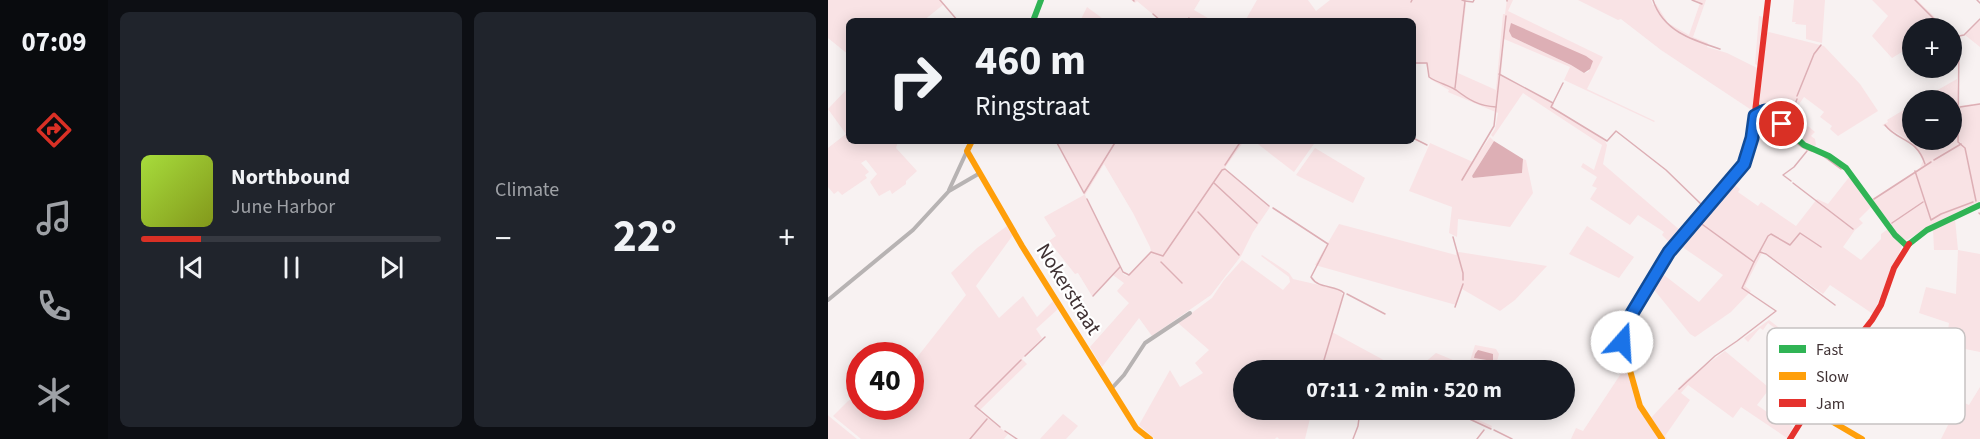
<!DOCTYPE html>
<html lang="en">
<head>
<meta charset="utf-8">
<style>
	:root { --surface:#171b24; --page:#20242c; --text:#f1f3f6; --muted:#9ea1a6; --line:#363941; --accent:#d93025 }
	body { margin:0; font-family:"Source Sans 3",sans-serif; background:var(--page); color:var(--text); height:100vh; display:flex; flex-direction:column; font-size:22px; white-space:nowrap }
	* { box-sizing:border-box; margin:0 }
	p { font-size:20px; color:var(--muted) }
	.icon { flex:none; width:33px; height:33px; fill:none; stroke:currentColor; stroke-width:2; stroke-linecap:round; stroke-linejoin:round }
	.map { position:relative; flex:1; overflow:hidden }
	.details { display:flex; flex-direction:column; gap:12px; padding:12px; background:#0d0f14; width:720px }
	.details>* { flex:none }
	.banner { position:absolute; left:18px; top:18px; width:570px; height:126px; border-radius:9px; box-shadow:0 3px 15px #0003; background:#171b24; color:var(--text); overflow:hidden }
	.controls { position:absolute; left:1074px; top:18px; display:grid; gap:12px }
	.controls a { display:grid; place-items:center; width:60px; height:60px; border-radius:50%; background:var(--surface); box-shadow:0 3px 15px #0003; font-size:30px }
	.speed { position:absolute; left:18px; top:342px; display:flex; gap:12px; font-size:30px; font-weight:700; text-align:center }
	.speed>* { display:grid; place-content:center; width:78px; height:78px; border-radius:50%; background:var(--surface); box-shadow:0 3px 15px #0003; line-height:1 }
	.speed .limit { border:9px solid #d22; background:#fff; color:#111 }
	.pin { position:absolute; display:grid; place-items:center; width:51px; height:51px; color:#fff; margin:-26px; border:3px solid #fff; border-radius:50%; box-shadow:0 2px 6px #0007 }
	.me { position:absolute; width:66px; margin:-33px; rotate:19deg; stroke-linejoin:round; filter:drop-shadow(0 0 4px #0008) }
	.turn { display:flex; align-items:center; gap:21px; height:126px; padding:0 30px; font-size:27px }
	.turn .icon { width:78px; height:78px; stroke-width:2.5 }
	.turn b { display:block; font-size:42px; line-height:51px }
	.big { font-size:45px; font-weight:700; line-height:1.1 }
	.details .card { flex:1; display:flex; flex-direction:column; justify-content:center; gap:9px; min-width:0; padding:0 21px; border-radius:9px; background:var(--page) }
	.song { display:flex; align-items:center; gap:18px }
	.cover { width:72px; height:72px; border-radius:9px; background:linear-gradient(135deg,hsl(80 70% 55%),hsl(70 70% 35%)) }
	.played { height:6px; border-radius:3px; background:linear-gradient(90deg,var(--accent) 20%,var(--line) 20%) }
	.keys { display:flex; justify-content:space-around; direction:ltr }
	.heat { display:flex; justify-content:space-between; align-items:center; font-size:33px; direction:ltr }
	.details .tiles { flex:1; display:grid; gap:12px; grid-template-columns:repeat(2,1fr) }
	.trip { position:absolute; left:405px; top:360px; width:342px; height:60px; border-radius:30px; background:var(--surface); box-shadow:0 3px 15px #0003; font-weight:700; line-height:60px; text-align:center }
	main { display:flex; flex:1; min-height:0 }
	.tabs { display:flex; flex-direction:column; width:108px; justify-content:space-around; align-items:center; background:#090b0e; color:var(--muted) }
	.tabs .icon { width:42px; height:42px }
	.tabs .current { color:var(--accent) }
	.tabs b { font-size:27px; color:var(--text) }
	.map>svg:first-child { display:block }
	.green { fill:#f9e3e5; fill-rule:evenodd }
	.water { fill:#ddafb5 }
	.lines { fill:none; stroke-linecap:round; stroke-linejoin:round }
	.stream { stroke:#ddafb5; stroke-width:1.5 }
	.street { stroke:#b7b3b3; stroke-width:4 }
	.fast { stroke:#30b455; stroke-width:6 }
	.slow { stroke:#ff9f0a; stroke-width:6 }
	.jam { stroke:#e5322d; stroke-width:6 }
	.route-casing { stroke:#114b97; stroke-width:15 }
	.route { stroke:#1a73e8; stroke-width:10 }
	.labels { text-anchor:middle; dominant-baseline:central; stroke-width:4.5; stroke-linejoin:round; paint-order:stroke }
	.street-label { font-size:21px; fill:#403234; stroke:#fff }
	.key { fill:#fff; stroke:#c6c2c2; stroke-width:1.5 }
	.key-label { font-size:16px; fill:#403234 }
</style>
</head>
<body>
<main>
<nav class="tabs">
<b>07:09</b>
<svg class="icon current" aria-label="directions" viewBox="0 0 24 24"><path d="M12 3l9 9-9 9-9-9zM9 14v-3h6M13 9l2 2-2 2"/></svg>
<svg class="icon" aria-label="music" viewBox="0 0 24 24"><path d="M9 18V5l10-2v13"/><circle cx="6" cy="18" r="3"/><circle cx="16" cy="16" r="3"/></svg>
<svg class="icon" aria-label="phone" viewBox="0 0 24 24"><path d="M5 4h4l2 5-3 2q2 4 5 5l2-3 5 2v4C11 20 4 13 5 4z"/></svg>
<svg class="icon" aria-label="climate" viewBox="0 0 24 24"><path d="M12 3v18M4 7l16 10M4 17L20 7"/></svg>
</nav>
<section class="details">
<div class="tiles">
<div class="card">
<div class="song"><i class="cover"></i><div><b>Northbound</b><p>June Harbor</p></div></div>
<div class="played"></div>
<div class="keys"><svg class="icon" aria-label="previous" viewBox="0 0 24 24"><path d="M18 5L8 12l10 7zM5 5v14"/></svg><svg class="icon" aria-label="pause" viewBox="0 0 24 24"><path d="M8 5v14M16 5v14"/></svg><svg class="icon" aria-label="next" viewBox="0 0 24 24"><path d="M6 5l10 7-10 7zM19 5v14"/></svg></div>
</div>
<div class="card"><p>Climate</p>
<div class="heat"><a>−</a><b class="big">22°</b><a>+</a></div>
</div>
</div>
</section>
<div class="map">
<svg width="1152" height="439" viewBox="0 0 1152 439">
	<rect width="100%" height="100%" fill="#f8f2f2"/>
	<g class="green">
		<path d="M0,0H112L116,4L95,21H21V55L0,38Z"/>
		<path d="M303,0H372L366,10L385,21H333L309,1L307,3Z"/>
		<path d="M429,0H480L488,11L502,0H635L638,4L630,73L668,90L675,14H677L679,0H685L680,11L775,57L759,89L827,121L826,122L736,80L742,67L676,39L673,76L726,104L725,107L777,141L779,145L775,164L853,231L843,244L834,235L836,232L810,215L802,225L762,199L769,188L764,186L769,177L753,167L755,163L766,170L774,145L695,93L665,137L663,135L667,129L670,113L620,92L621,90L602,79L598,64H585V21H417ZM684,37L764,64L760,72L756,73L743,65Z"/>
		<path d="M750,0H823L825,5L828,4L840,23L861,35L872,3L865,0H878L865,37L880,43L879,47L899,53L931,69L925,111L833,50L793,19L790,20Z"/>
		<path d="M966,0H997L994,43L978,39V25L967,24L968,22H964Z"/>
		<path d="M1044,0H1089L1118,28H1084V46L1064,58L1044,36L1060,16Z"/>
		<path d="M259,7L278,21H252Z"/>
		<path d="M931,16L937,17L931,66L927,64Z"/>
		<path d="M1152,20V47L1137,35Z"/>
		<path d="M941,32L996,46L1032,84L1050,111L1010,136L1002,129L1004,126L992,117L996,112L976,97L965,113L968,116L963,124L972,131L974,129L976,131L980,126L987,132L983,136L987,139L988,145L986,146L974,140L958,124L931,104L939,33Z"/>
		<path d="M1129,79L1131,106L1152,103V201L1103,225L1079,240L1074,239L1044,199L1092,168L1095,161C1088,142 1071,134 1054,125L1060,122L1059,120L1084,105V140H1124V100H1092Z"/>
		<path d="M21,87V141H70L68,148L89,171L78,181V184L64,194L62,190L51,196L42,182L49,174L38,160L33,163L41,172L37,175L39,178L14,195L10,191L6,194L0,187V148L18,134L0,109Z"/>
		<path d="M936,113C950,119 957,132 969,140C984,150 1000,157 1014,167L1013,170C1007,166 1000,160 993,156C986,152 978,151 971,146C958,137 949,122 933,117L929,121L930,117Z"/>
		<path d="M662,137L666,141L644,176L645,178L694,173L695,159L698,160L705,193L682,227L630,219L629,237L621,233L624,207L581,191L602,143L645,162Z"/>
		<path d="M227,141H416L396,169L442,207L425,232L413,256L383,295L324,336L311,318L274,367L262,347L301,303L289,291L296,283L285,275L264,296L250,273L247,274L221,241L228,236L216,217L256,195ZM276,164L305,213L322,247L323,251L299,276L295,274L257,195Z"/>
		<path d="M426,141H488L466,172Z"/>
		<path d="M487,148L537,178L525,203L468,175Z"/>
		<path d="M1022,176L1044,206L1031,219L1035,223L1027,230L1015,247L1033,260L1053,239V234L1060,229L1074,246L1045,314L1002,285L995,294L935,251L917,286L923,291L903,312L867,337L862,334L823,286L832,272L871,302L895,275L850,244L868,220L903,182L912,189L910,192L930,206L933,202L968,226L989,199L1000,204Z"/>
		<path d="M1127,219L1130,250L1152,254V352L1122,346L1123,340L1119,338L1121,323L1091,313L1098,287L1128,294L1130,250H1106L1105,229Z"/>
		<path d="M511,224L628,255V253L631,252L719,266L687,300L672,311L634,289L628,305L487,265Z"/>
		<path d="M179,226L185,235L148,286L171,318L195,296L209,317L225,301L230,309L208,329L214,338L194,359L199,364L151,411L180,434L176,439H33L5,416L20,401L31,395L32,406H82L83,365L138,295L123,273L149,248Z"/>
		<path d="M759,226L806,257L791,278L741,254Z"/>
		<path d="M434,255L461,273L465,279L513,290L515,298L504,332L574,370H416V410H484L477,439H451L449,437L447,439H327L311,425L342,370L352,387L375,373L367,363L381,350L350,323L384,298L396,280L414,260L455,290L462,282L461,277L433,256Z"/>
		<path d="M941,320L954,330L952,332L940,323L935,330L932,328L920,342L916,338Z"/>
		<path d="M647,345L668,349L671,354L668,365L642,361Z"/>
		<path d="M897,351L945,391L943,395L939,392L929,405L952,421L954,419L965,427L959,438L913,407L905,418L860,385L853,393L862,400L837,436L839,439H836L822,419L858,380Z"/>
		<path d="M608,353L625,360L660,367L659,370H588Z"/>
		<path d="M798,366L812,412L832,439H743L748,428L755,431Z"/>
		<path d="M1152,387V439H1113L1132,401L1141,405Z"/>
		<path d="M621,410H649L646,418L664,426L663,429Z"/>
		<path d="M235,414L250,426L238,439H212Z"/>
		<path d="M0,415L2,417L29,439H0Z"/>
	</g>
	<g class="water">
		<path d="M683,23L758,56L765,61L762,69L756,73L743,65L684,37L681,31Z"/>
		<path d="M666,141L695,159L694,173L645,178L644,176Z"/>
		<path d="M650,350L665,354V361L646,358L647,354Z"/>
	</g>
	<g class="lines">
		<g class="stream">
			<path d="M112,0L130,21"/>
			<path d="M305,0L306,1"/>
			<path d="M825,0C835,31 864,40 892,49"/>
			<path d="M864,0L874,4"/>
			<path d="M1087,0L1115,28"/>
			<path d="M1149,0L1152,3"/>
			<path d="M637,1L645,2L646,0"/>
			<path d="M679,1V0"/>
			<path d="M583,2L584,0"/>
			<path d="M325,14L333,21"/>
			<path d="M359,21L361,18"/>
			<path d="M1124,34L1131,37L1130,142L1137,148L1148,201"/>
			<path d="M1131,36L1136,35L1152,19"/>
			<path d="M585,63H599L601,77C610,83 620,85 628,90C641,100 651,106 668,107"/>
			<path d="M671,74L725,103L735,83"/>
			<path d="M627,88L637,1L634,0"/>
			<path d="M969,96L986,54L993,45"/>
			<path d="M725,103L723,107L779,141L788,131L838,170L874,205"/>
			<path d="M1132,107L1152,104"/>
			<path d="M1124,119L1130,116"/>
			<path d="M958,121L961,120L969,99"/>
			<path d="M1057,125C1070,142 1088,137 1097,164"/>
			<path d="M956,129C964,138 972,149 984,151"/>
			<path d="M585,138L599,145"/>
			<path d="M1082,139L1084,138"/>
			<path d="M228,141L256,193L288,141"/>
			<path d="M925,153L929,123L933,115H938L952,126"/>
			<path d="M994,155L1013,169"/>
			<path d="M1106,160L1133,144"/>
			<path d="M397,165L413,141"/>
			<path d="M1087,171L1103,220L1113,214L1145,202"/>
			<path d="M634,180L666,126L678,16"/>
			<path d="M963,181L955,175L966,167L979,151"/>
			<path d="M386,183L429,223"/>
			<path d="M965,183L1025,229"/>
			<path d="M259,199L295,272L301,275L323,252L335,256L394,170L397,169L441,206"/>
			<path d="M1046,199L1103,162"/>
			<path d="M445,208L500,244L483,277C491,290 507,284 516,293L493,370"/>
			<path d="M370,212L411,255"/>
			<path d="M1151,213L1152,214"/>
			<path d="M1064,223L1095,202"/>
			<path d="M625,237L635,273V280"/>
			<path d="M932,252L938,254L1007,305"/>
			<path d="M333,262L354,283"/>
			<path d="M926,262L940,236L943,234L962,245L972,233L993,247"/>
			<path d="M519,294L557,314"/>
			<path d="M265,296L292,267"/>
			<path d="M627,307L635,284"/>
			<path d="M197,356L217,337"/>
			<path d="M665,361L682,367"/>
			<path d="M655,370L656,368"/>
			<path d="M851,389L887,356L909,341L948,311L914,288L926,262L871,222"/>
			<path d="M622,410L663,429"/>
			<path d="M642,417L645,410"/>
			<path d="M172,427L147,406L193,360"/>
			<path d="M666,430L684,439"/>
			<path d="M177,431L189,439"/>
			<path d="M142,439L159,419"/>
			<path d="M525,439L530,426L532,410"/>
			<path d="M649,439L656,430"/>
		</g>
		<g class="street">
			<path d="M121,190L139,151"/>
			<path d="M0,300L85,230L121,191L152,173"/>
			<path d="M284,388L296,375L317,343L362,313"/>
		</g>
		<g class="fast">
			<path d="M205,21L213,0"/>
			<path d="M928,106L946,117L976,145L1001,156L1018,168L1067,235L1079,246"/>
			<path d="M1081,244L1099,230L1152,205"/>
		</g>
		<g class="slow">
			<path d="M144,141L139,151L194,246L308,428L322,439"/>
			<path d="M981,408L1034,439"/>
			<path d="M834,439L812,406L794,342V330L841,252L916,165"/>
		</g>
		<g class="jam">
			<path d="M916,165L924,138L940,0"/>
			<path d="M962,439L1008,366L1044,320L1053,305L1066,268L1081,244"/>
		</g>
	</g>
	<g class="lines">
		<g class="route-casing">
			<path id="route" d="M794,342V330L841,252L916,164L924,138L927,116L937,111L954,124"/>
		</g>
		<use href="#route" class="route"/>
	</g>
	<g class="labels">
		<g class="street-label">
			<text transform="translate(241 289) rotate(58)">Nokerstraat</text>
		</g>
	</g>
	<rect x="939" y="328" width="198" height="96" rx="9" class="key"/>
	<rect x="951" y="345" width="27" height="8" fill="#30b455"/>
	<rect x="951" y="372" width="27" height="8" fill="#ff9f0a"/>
	<rect x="951" y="399" width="27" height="8" fill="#e5322d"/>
	<g class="key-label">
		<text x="988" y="355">Fast</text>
		<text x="988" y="382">Slow</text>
		<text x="988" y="409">Jam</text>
	</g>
</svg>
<div class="controls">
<a>+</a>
<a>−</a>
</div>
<div class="speed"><div class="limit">40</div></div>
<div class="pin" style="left:954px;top:124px;background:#d93025"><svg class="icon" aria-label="arrive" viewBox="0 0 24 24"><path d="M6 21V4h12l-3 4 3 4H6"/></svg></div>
<svg class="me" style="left:794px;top:342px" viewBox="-20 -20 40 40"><circle r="19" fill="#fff"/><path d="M0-13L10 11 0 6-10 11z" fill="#1a73e8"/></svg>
<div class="trip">07:11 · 2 min · 520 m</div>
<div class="banner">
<div class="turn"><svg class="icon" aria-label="right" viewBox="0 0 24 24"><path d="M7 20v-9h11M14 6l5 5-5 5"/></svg><div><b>460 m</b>Ringstraat</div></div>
</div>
</div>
</main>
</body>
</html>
